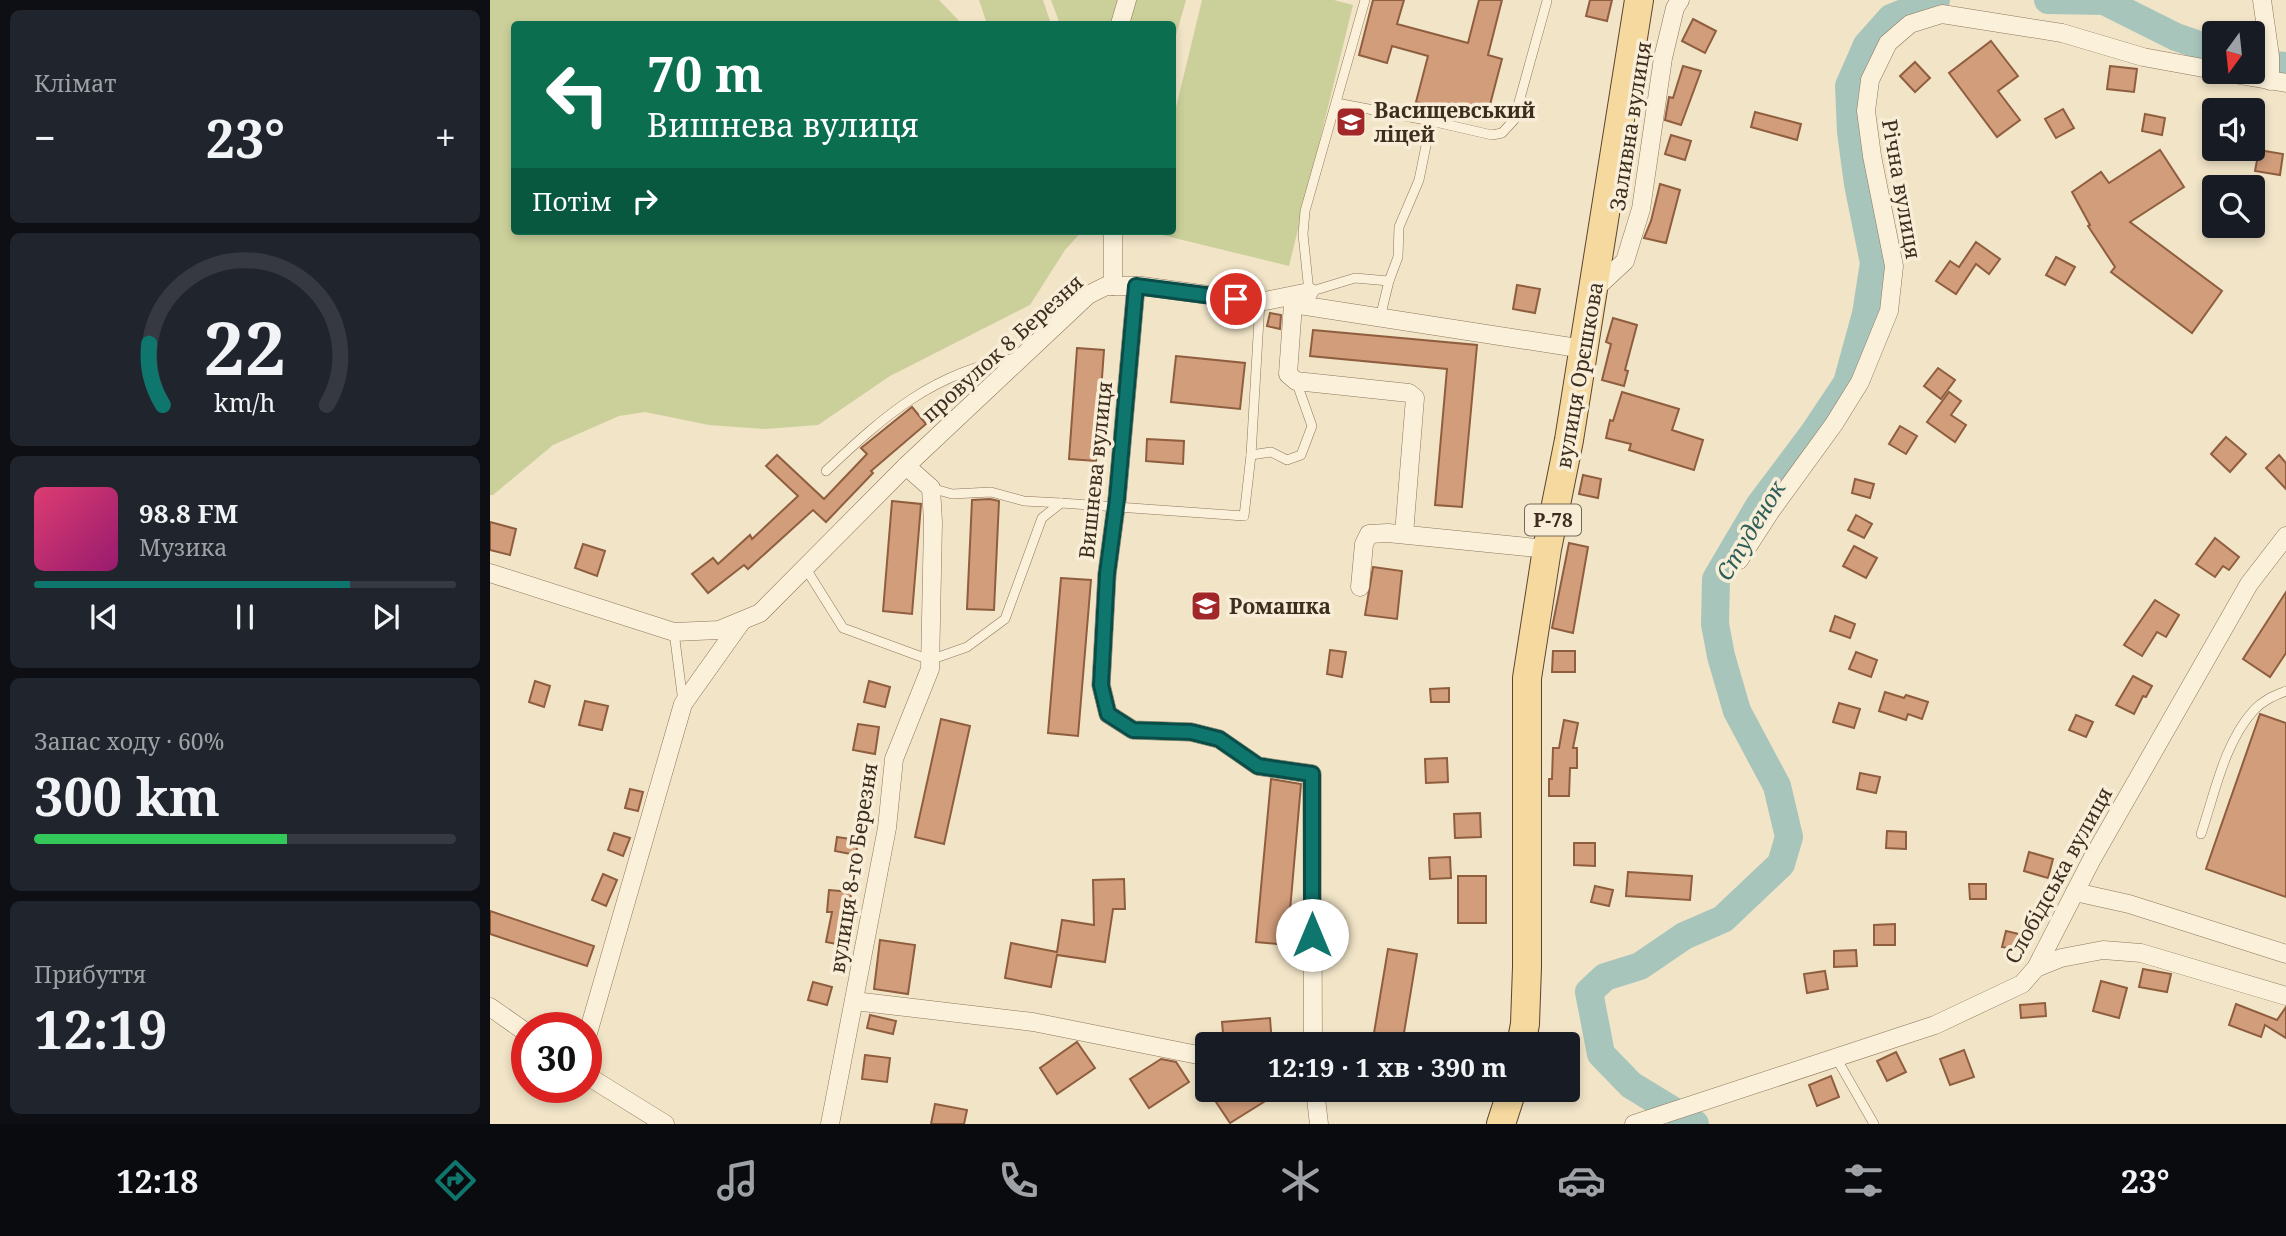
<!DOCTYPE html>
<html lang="uk">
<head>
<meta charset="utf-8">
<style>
	:root { --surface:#171b24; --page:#20242c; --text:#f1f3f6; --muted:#9ea1a6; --line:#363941; --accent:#0f766e }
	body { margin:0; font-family:"Noto Serif",serif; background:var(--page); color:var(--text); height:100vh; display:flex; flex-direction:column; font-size:26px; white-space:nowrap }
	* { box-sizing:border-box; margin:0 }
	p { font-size:23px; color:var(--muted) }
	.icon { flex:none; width:38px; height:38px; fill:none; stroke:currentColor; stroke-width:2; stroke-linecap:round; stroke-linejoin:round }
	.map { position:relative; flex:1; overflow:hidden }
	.details { display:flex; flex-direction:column; gap:10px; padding:10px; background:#0d0f14; width:490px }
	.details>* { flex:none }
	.top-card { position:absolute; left:21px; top:21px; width:665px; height:214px; border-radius:7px; box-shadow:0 4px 10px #0003; background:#0b6e4f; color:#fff; overflow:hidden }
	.needle { width:46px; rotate:195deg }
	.fabs { position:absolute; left:1712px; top:21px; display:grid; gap:14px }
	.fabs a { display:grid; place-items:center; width:63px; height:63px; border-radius:7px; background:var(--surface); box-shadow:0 4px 10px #0003; font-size:35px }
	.speed { position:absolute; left:21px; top:1012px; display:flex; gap:14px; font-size:35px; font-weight:700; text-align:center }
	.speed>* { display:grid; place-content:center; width:91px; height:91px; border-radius:50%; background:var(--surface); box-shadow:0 4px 10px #0003; line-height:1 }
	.speed .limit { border:10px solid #d22; background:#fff; color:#111 }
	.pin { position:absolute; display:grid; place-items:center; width:60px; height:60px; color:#fff; margin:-30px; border:4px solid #fff; border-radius:50%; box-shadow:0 2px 7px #0007 }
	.me { position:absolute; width:77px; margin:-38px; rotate:0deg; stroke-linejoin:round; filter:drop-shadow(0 0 5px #0008) }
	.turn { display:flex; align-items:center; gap:24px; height:147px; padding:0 21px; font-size:32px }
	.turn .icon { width:91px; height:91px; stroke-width:2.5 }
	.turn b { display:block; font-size:49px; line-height:60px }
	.then { display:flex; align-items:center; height:66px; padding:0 21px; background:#0003; gap:14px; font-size:26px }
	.big { font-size:52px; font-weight:700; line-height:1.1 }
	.details .card { flex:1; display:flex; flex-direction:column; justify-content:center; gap:10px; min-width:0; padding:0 24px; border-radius:10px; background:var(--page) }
	.details .dial { align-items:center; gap:0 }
	.dial svg { height:182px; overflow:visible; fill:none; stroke:var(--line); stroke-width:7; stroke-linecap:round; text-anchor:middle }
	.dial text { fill:var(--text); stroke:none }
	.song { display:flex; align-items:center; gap:21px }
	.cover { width:84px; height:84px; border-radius:10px; background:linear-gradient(135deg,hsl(340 70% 55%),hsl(320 70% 35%)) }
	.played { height:7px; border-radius:4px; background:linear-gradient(90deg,var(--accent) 75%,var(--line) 75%) }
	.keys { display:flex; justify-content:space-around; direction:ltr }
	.heat { display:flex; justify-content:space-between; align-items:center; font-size:38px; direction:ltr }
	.charge { height:10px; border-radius:5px; background:linear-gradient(90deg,#34c759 60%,var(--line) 0) }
	.trip { position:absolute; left:705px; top:1032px; width:385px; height:70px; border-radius:7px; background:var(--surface); box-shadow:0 4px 10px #0003; font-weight:700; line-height:70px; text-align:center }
	.tabs { display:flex; height:112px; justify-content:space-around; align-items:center; background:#090b0e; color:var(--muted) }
	.tabs .icon { width:49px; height:49px }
	.tabs .current { color:var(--accent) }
	.tabs b { font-size:32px; color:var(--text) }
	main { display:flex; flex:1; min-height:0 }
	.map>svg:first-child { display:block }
	.green { fill:#cbd09a }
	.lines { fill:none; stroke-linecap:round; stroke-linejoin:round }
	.river { stroke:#a8c5bc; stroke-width:28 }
	.building { fill:#d19d7b; stroke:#8f5e3f; stroke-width:2 }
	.service-casing { stroke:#8e755b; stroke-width:10 }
	.minor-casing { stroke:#8e755b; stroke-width:19 }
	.primary-casing { stroke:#5c432f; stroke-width:30 }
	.service { stroke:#fbf1db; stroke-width:9 }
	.minor { stroke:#fbf1db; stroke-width:18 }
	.primary { stroke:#f5d99e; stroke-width:28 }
	.route-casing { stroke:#0a4d48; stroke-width:18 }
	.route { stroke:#0f766e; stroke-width:12 }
	.labels { text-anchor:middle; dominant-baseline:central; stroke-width:7; stroke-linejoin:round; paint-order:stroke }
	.shield { fill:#f8eed7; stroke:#766856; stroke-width:2 }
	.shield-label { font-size:19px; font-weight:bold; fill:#3e2e1f }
	.poi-label { font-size:21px; font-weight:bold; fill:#3e2e1f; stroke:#f8eed7; text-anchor:start }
	.street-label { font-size:21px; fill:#3e2e1f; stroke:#f8eed7 }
	.water-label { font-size:23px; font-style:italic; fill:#2e5e5a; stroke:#f8eed7 }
</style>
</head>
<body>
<main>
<section class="details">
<div class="card"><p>Клімат</p>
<div class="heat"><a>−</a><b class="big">23°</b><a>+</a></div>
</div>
<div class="card dial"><svg viewBox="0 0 100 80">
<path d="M14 69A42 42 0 1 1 86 69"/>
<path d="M14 69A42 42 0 0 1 8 42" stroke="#0f766e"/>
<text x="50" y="56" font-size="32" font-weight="700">22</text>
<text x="50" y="72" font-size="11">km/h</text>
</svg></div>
<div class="card">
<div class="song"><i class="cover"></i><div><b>98.8 FM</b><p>Музика</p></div></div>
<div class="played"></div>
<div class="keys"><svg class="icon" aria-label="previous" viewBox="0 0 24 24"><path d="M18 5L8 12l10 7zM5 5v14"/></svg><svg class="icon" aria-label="pause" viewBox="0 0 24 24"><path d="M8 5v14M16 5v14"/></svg><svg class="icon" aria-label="next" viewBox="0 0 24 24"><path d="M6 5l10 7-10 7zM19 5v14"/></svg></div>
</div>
<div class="card"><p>Запас ходу · 60%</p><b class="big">300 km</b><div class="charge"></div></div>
<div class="card"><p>Прибуття</p><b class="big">12:19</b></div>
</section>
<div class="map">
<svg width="1796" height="1124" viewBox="0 0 1796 1124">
	<rect width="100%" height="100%" fill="#f1e4c7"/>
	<g class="green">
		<path d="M0,0H449L472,24H24V231H592L575,250L540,305L400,376L328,425L275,429L219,425L155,412L129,416L63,445L3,495H0Z"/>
		<path d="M489,0H553L561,24H497Z"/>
		<path d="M561,0H696L683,46L682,24H570Z"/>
		<path d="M712,0H844L863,5L799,266L656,231H682L683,120Z"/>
	</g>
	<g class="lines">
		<g class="river">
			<path d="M1558,0L1614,1L1686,37L1724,50"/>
			<path d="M1762,63L1796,66"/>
			<path d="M1205,1124L1141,1085L1111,1054L1099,992L1115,977L1150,966L1194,936L1233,919L1291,864L1299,837L1287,786L1247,711L1231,656L1225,624L1226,579L1269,506L1323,434L1357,383L1376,314L1384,263L1368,184L1361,132L1359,86L1377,45L1401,18L1446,0"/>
		</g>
	</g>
	<g class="building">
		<path d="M883,0H914L907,24L978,43L989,0H1012L998,55L1012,59L996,120L926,102L938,56L902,46L897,63L869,55Z"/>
		<path d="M1100,0H1122L1117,21L1096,16Z"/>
		<path d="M1203,19L1226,31L1215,53L1192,41Z"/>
		<path d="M1501,41L1528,76L1508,91L1530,120L1507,137L1459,73Z"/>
		<path d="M1425,62L1440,78L1425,92L1410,76Z"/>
		<path d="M1193,66L1211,71L1191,125L1175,120L1179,97L1183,98Z"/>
		<path d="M1620,66L1647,69L1644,92L1617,89Z"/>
		<path d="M1573,109L1584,128L1566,138L1555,119Z"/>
		<path d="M1265,112L1311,124L1307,140L1261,127Z"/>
		<path d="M1655,114L1675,118L1672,135L1652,131Z"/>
		<path d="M1181,135L1201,141L1195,160L1175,154Z"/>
		<path d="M1670,150L1694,187L1640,222L1732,291L1702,333L1621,272L1625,267L1598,226L1600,225L1582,192L1611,172L1619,183Z"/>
		<path d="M1769,150L1793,154L1790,175L1765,171Z"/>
		<path d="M1170,184L1190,190L1176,243L1154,238L1161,221Z"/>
		<path d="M1486,242L1510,259L1499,274L1486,264L1466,294L1446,281L1460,261L1469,267Z"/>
		<path d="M1566,257L1585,267L1575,285L1556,275Z"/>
		<path d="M1027,285L1050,289L1045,313L1023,309Z"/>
		<path d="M780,313L791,315L790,329L777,326Z"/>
		<path d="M1123,318L1147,325L1135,370L1138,371L1134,386L1112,380L1121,344L1116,342Z"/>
		<path d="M823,330L987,345L972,507L945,505L957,369L820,356Z"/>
		<path d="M587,348L614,350L606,461L579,459Z"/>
		<path d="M686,356L755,363L750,409L681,402Z"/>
		<path d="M1448,368L1465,380L1451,399L1434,386Z"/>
		<path d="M1132,392L1189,409L1182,430L1213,440L1204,470L1139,450L1141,444L1116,438L1120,420L1123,421Z"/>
		<path d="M1459,392L1471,401L1461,415L1476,425L1465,442L1437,422Z"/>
		<path d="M422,407L436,424L381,471L383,473L336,522L323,510L258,569L254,565L218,593L202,574L223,558L228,564L260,535L262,539L308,496L276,466L287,455L334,499L377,454L371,448Z"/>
		<path d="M1410,426L1427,436L1416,454L1399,444Z"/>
		<path d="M1736,437L1756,454L1740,472L1721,454Z"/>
		<path d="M657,439L694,441L693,464L656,461Z"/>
		<path d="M1789,455L1796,463V489L1776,468Z"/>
		<path d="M1093,475L1111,479L1108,498L1089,494Z"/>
		<path d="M1365,479L1384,484L1380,498L1362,493Z"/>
		<path d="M500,499L509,501L504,610L477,609L482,500Z"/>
		<path d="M402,501L431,504L422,614L393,611Z"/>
		<path d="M1366,515L1382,524L1374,538L1358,530Z"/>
		<path d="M0,522L26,529L20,555L0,550Z"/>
		<path d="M1725,538L1749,557L1739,570L1733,566L1725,577L1706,564Z"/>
		<path d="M1079,543L1098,547L1083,633L1062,628Z"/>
		<path d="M93,544L115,551L107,576L85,568Z"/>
		<path d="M1364,546L1387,558L1376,578L1353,566Z"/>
		<path d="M883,567L912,571L907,619L875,615Z"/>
		<path d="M571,578L601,580L588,736L558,733Z"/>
		<path d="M1796,592V653L1780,677L1753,659Z"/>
		<path d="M1665,600L1689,615L1676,637L1667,632L1652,656L1634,645Z"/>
		<path d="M1345,616L1365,624L1360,638L1340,631Z"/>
		<path d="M840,650L856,652L852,677L837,674Z"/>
		<path d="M1063,651H1085V672H1062Z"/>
		<path d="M1366,652L1387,660L1381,677L1359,669Z"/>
		<path d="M1643,676L1662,686L1656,697L1653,696L1644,714L1626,705Z"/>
		<path d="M45,681L60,686L54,707L39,702Z"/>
		<path d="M379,681L400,687L395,707L374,702Z"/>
		<path d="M959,688V702H941L940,689Z"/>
		<path d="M1395,692L1414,698L1416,695L1438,702L1432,719L1418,714L1416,720L1389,711Z"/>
		<path d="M95,701L118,706L112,730L89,725Z"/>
		<path d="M1349,703L1370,709L1364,728L1343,722Z"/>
		<path d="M1770,714L1796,723V897L1716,869Z"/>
		<path d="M1586,715L1603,722L1596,737L1579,730Z"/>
		<path d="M451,719L480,726L454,844L425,837Z"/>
		<path d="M1074,720L1088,723L1083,748H1087V768H1080L1079,796H1059V779H1062L1063,748H1069Z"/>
		<path d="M368,724L389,727L385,754L363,750Z"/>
		<path d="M957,758L958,782L936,783L935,759Z"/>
		<path d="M1370,773L1390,777L1386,793L1367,789Z"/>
		<path d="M781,779L811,784L797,945L766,942Z"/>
		<path d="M140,789L153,792L148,811L135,808Z"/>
		<path d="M990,813L991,837L965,838L964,814Z"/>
		<path d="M1397,831L1416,832V849L1396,848Z"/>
		<path d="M124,833L140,838L133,856L118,850Z"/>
		<path d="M347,837L368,840L366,855L345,851Z"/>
		<path d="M1084,843H1105V866L1084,865Z"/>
		<path d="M1539,852L1563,859L1558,878L1534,871Z"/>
		<path d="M960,857L961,878L940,879L939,858Z"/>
		<path d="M1138,872L1202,876L1200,900L1136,896Z"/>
		<path d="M113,874L127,880L116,906L102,900Z"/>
		<rect x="968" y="876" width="28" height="47"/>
		<path d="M634,879L635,909H623L615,962L567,955L561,987L515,978L521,943L567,952L572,920L604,925L603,880Z"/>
		<path d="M1479,884H1496V899H1480Z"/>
		<path d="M1105,886L1123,890L1119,906L1101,902Z"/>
		<path d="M339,890L361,892L359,922H362L357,946L336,942L342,912H337Z"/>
		<path d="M0,911L104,946L97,966L0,934Z"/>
		<path d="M1405,924V945H1384V925Z"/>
		<path d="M1516,931L1533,935L1529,950L1512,947Z"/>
		<path d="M390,940L425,945L418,994L384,989Z"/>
		<path d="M898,949L927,954L912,1045H882Z"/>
		<path d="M1366,950L1367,966L1344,967V951Z"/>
		<path d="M1653,969L1681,974L1677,992L1649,987Z"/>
		<path d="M1335,971L1338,989L1317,993L1314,974Z"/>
		<path d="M1611,981L1637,988L1629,1018L1603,1011Z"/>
		<path d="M323,982L342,987L337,1005L318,1000Z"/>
		<path d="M1555,1003L1556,1016L1531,1018L1530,1005Z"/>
		<path d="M1746,1004L1787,1020L1796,1007V1038L1775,1025L1771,1037L1739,1025Z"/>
		<path d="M380,1015L406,1021L403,1034L377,1028Z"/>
		<path d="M780,1018L782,1045H734L732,1022Z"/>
		<path d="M587,1042L605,1068L567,1094L550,1068Z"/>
		<path d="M1474,1050L1484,1077L1460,1085L1450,1059Z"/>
		<path d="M1406,1052L1416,1072L1397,1081L1387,1061Z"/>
		<path d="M375,1055L400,1058L397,1082L372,1079Z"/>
		<path d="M671,1059L686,1062L699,1082L659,1108L640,1079Z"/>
		<path d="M1341,1076L1349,1097L1327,1106L1319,1085Z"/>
		<path d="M718,1090H793L740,1123Z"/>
		<path d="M445,1104L477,1110L474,1124H441Z"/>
	</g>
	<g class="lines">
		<g class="service-casing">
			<g id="service">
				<path d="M875,0L815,211L813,234L819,292L865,278L899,281"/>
				<path d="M847,103L941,121"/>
				<path d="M890,318L899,281L908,257L909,227L929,180L941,121L1002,135L1012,133L1024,120L1057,1"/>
				<path d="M761,455L781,452L797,460L811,455L822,426L806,381"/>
				<path d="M336,471C394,416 443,372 525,358"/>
				<path d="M441,488L462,494L501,492L534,501L571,503"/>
				<path d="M316,569L353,628L440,660L477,647L515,619L552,518L571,503L754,516L761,455L770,302"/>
				<path d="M184,632L193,702"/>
				<path d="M1711,834C1725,793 1734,743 1764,710C1773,700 1784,696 1796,691"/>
				<path d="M1345,1056L1384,1124"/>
			</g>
		</g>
		<g class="minor-casing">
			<g id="minor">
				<path d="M1772,0L1780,56V81"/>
				<path d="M630,24L637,0"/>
				<path d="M1732,72L1796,83"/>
				<path d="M623,231V286"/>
				<path d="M646,286L627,499L617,574L611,685L618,714L643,730L701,732L729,739L768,766L822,774L823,1045"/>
				<path d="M1104,290L1135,261L1151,209L1173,58L1185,8L1190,0"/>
				<path d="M803,304L798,374L806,381L919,393L925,398L914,534"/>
				<path d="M1249,560L1280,512L1344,424L1370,382L1399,311L1404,266L1382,156L1376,111L1380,80L1398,43L1420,24L1452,14L1572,33L1653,57L1724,70"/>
				<path d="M0,573L184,632L229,630L270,613L416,466L598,295L616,286H652L770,302L819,292L803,304L1094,349"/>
				<path d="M870,587L874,544L879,534L898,533L1057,549"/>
				<path d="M1585,892L1639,904L1796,954"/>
				<path d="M1546,968L1571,958L1613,950L1651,953L1796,996"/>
				<path d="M364,1001L543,1022L718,1057"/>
				<path d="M0,1007L37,1033"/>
				<path d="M96,1040L193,704L252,621"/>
				<path d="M96,1075L175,1124"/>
				<path d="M825,1090L829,1124"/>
				<path d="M340,1124L397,828L404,759L440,669L443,522L441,488L416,466"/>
				<path d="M1144,1124L1445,1025L1532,984L1546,968L1602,859L1759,584L1796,536"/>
			</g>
		</g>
		<g class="primary-casing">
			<g id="primary">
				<path d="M1031,1045L1035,1024L1037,967V678L1057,549L1079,440L1149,0"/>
				<path d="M1011,1124L1022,1090"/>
			</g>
		</g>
		<use href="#service" class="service"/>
		<use href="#minor" class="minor"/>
		<use href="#primary" class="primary"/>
	</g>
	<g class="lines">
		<g class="route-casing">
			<path id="route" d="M746,299L646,286L627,499L617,574L611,685L618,714L643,730L701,732L729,739L768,766L822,774V935"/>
		</g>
		<use href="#route" class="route"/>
	</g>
	<defs>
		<g id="school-square" transform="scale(1.575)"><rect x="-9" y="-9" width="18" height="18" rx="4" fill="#a12729" stroke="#f8eed7"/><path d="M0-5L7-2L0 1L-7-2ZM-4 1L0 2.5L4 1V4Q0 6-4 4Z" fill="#fff"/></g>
	</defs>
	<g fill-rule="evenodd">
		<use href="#school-square" x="861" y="122"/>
		<use href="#school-square" x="716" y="606"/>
	</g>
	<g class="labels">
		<rect class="shield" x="1035" y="504.5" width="56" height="31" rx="5"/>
		<g class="shield-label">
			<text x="1063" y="520">Р-78</text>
		</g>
		<g class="poi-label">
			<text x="884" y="110">Васищевський<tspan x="884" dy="24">ліцей</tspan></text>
			<text x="739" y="606">Ромашка</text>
		</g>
		<g class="street-label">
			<text transform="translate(1140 126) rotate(-81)">Заливна вулиця</text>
			<text transform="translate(1412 189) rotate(80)">Річна вулиця</text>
			<text transform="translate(512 348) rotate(-42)">провулок 8 Березня</text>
			<text transform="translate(1089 375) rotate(-80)">вулиця Орєшкова</text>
			<text transform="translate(605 470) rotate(-84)">Вишнева вулиця</text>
			<text transform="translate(363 868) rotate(-81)">вулиця 8-го Березня</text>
			<text transform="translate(1568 875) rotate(-61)">Слобідська вулиця</text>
		</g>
		<g class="water-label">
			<text transform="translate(1260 530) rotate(-59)">Студенок</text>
		</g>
	</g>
</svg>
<div class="fabs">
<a><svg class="needle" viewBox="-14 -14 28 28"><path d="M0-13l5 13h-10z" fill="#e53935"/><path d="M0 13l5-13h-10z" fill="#9ea1a6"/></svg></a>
<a><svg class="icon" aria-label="sound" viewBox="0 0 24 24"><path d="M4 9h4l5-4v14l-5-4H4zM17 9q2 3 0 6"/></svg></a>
<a><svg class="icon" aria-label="search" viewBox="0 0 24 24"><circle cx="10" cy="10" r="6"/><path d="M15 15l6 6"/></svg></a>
</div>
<div class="speed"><div class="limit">30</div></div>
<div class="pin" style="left:746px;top:299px;background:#d93025"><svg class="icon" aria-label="arrive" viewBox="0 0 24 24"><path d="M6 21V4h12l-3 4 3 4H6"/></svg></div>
<svg class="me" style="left:822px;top:935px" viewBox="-20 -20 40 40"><circle r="19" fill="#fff"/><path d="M0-13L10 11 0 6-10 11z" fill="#0f766e"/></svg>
<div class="trip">12:19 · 1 хв · 390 m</div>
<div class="top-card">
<div class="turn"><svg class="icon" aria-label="left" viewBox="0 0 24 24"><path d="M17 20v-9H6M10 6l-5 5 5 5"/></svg><div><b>70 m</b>Вишнева вулиця</div></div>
<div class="then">Потім<svg class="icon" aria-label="right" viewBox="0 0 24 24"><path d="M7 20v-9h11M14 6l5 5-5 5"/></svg></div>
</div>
</div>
</main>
<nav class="tabs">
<b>12:18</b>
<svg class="icon current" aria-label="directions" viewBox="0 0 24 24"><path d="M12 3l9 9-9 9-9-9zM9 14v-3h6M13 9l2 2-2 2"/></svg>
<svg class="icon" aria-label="music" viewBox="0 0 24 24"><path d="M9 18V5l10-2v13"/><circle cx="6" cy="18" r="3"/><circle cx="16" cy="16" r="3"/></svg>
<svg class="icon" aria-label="phone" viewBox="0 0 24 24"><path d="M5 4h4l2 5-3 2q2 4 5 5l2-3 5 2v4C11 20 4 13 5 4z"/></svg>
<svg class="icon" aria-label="climate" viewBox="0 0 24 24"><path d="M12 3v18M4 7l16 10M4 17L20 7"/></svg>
<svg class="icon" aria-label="car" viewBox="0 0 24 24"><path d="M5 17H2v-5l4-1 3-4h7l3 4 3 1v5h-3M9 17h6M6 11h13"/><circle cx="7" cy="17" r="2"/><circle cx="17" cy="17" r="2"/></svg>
<svg class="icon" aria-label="filters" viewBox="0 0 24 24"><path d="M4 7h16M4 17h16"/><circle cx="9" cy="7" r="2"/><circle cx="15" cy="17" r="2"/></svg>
<b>23°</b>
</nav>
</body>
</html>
